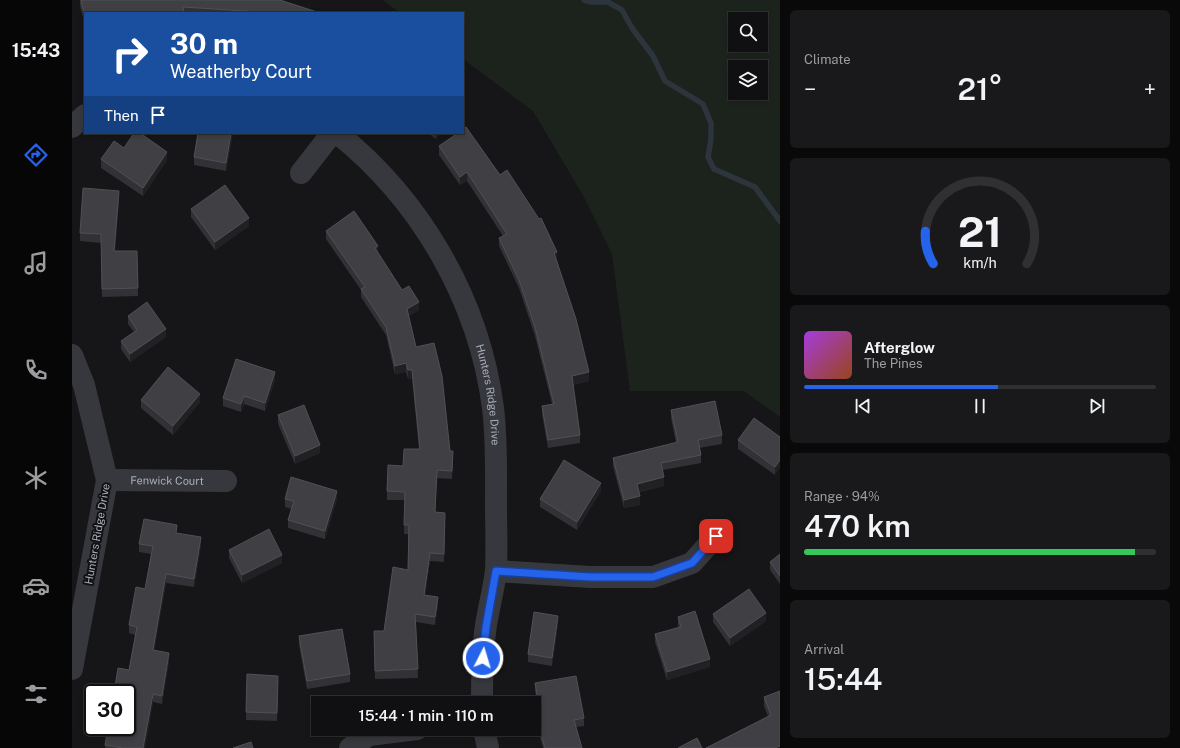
<!DOCTYPE html>
<html lang="en">
<head>
<meta charset="utf-8">
<style>
	:root { --surface:#101012; --page:#19191b; --text:#f1f3f6; --muted:#9c9d9f; --line:#303032; --accent:#2563eb }
	body { margin:0; font-family:"Public Sans",sans-serif; background:var(--page); color:var(--text); height:100vh; display:flex; flex-direction:column; font-size:15px; white-space:nowrap }
	* { box-sizing:border-box; margin:0 }
	p { font-size:13px; color:var(--muted) }
	.icon { flex:none; width:22px; height:22px; fill:none; stroke:currentColor; stroke-width:2; stroke-linecap:round; stroke-linejoin:round }
	.map { position:relative; flex:1; overflow:hidden }
	.sheet { display:flex; flex-direction:column; gap:10px; padding:10px; background:#09090a; width:400px }
	.sheet>* { flex:none }
	.guide { position:absolute; left:12px; top:12px; width:380px; height:122px; border-radius:0px; box-shadow:0 2px 6px #0003,0 0 0 1px var(--line); background:#1a4fa0; color:#fff; overflow:hidden }
	.controls { position:absolute; left:656px; top:12px; display:grid; gap:8px }
	.controls a { display:grid; place-items:center; width:40px; height:40px; border-radius:0px; background:var(--surface); box-shadow:0 2px 6px #0003,0 0 0 1px var(--line); font-size:20px }
	.speed { position:absolute; left:12px; top:684px; display:flex; gap:8px; font-size:20px; font-weight:700; text-align:center }
	.speed>* { display:grid; place-content:center; width:52px; height:52px; border-radius:50%; background:var(--surface); box-shadow:0 2px 6px #0003,0 0 0 1px var(--line); line-height:1 }
	.speed .limit { border:2px solid #111; border-radius:6px; background:#fff; color:#111 }
	.pin { position:absolute; display:grid; place-items:center; width:34px; height:34px; color:#fff; margin:-17px; border-radius:8px; box-shadow:0 2px 6px #0006 }
	.me { position:absolute; width:44px; margin:-22px; rotate:5deg; stroke-linejoin:round; filter:drop-shadow(0 0 3px #0008) }
	.turn { display:flex; align-items:center; gap:14px; height:84px; padding:0 20px; font-size:18px }
	.turn .icon { width:52px; height:52px; stroke-width:2.5 }
	.turn b { display:block; font-size:28px; line-height:34px }
	.then { display:flex; align-items:center; height:38px; padding:0 20px; background:#0003; gap:8px; font-size:15px }
	.big { font-size:30px; font-weight:600; line-height:1.1 }
	.sheet .card { flex:1; display:flex; flex-direction:column; justify-content:center; gap:6px; min-width:0; padding:0 14px; border-radius:6px; background:var(--page) }
	.sheet .dial { align-items:center; gap:0 }
	.dial svg { height:104px; overflow:visible; fill:none; stroke:var(--line); stroke-width:7; stroke-linecap:round; text-anchor:middle }
	.dial text { fill:var(--text); stroke:none }
	.song { display:flex; align-items:center; gap:12px }
	.cover { width:48px; height:48px; border-radius:6px; background:linear-gradient(135deg,hsl(280 70% 55%),hsl(20 70% 35%)) }
	.played { height:4px; border-radius:2px; background:linear-gradient(90deg,var(--accent) 55%,var(--line) 55%) }
	.keys { display:flex; justify-content:space-around; direction:ltr }
	.heat { display:flex; justify-content:space-between; align-items:center; font-size:22px; direction:ltr }
	.charge { height:6px; border-radius:3px; background:linear-gradient(90deg,#34c759 94%,var(--line) 0) }
	.trip { position:absolute; left:239px; top:696px; width:230px; height:40px; border-radius:0px; background:var(--surface); box-shadow:0 2px 6px #0003,0 0 0 1px var(--line); font-weight:600; line-height:40px; text-align:center }
	main { display:flex; flex:1; min-height:0 }
	.tab-bar { display:flex; flex-direction:column; width:72px; justify-content:space-around; align-items:center; background:#060607; color:var(--muted) }
	.tab-bar .icon { width:28px; height:28px }
	.tab-bar .current { color:var(--accent) }
	.tab-bar b { font-size:18px; color:var(--text) }
	.map>svg:first-child { display:block }
	.green { fill:#1c231d; fill-rule:evenodd }
	.lines { fill:none; stroke-linecap:round; stroke-linejoin:round }
	.stream { stroke:#2c353c; stroke-width:5.5 }
	.minor { stroke:#37383d; stroke-width:22 }
	.wall { fill:#323236 }
	.shaded-wall { fill:#212124 }
	.building { fill:#3f3f44; stroke:#4f5156 }
	.route-casing { stroke:#184099; stroke-width:10 }
	.route { stroke:#2563eb; stroke-width:7 }
	.labels { text-anchor:middle; dominant-baseline:central; stroke-width:4; stroke-linejoin:round; paint-order:stroke }
	.street-label { font-size:11px; fill:#a8adb8; stroke:#111113 }
</style>
</head>
<body>
<main>
<nav class="tab-bar">
<b>15:43</b>
<svg class="icon current" aria-label="directions" viewBox="0 0 24 24"><path d="M12 3l9 9-9 9-9-9zM9 14v-3h6M13 9l2 2-2 2"/></svg>
<svg class="icon" aria-label="music" viewBox="0 0 24 24"><path d="M9 18V5l10-2v13"/><circle cx="6" cy="18" r="3"/><circle cx="16" cy="16" r="3"/></svg>
<svg class="icon" aria-label="phone" viewBox="0 0 24 24"><path d="M5 4h4l2 5-3 2q2 4 5 5l2-3 5 2v4C11 20 4 13 5 4z"/></svg>
<svg class="icon" aria-label="climate" viewBox="0 0 24 24"><path d="M12 3v18M4 7l16 10M4 17L20 7"/></svg>
<svg class="icon" aria-label="car" viewBox="0 0 24 24"><path d="M5 17H2v-5l4-1 3-4h7l3 4 3 1v5h-3M9 17h6M6 11h13"/><circle cx="7" cy="17" r="2"/><circle cx="17" cy="17" r="2"/></svg>
<svg class="icon" aria-label="filters" viewBox="0 0 24 24"><path d="M4 7h16M4 17h16"/><circle cx="9" cy="7" r="2"/><circle cx="15" cy="17" r="2"/></svg>
</nav>
<div class="map">
<svg width="708" height="748" viewBox="0 0 708 748">
	<rect width="100%" height="100%" fill="#161618"/>
	<path class="green" d="M311,0H708V417L672,391H558L540,254L512,197L461,111L391,59V13H328ZM663,19H689V45H663ZM663,67H689V93H663Z"/>
	<g class="lines">
		<path class="stream" d="M512,0L519,2H536L550,10L560,28L581,56L593,81L631,104L639,123V139L636,157L642,169L683,187L708,221"/>
		<g class="minor">
			<path d="M0,127L13,115"/>
			<path id="s1" d="M265,133C349,200 407,300 421,408C425,440 424,472 424,504C424,526 425,548 424,570C422,588 417,607 414,625C410,651 410,677 410,703"/>
			<path d="M229,173L260,133"/>
			<path d="M0,355L12,385L35,480L0,669"/>
			<path id="s2" d="M35,480L154,481"/>
			<path d="M424,571L518,577H581L620,563L644,536"/>
			<path d="M412,729L416,748"/>
			<path d="M278,748L297,735L345,729"/>
		</g>
	</g>
	<g class="wall">
		<path d="M8,0H208L248,13H13V25L8,6Z"/>
		<path d="M126,133H161L154,171L122,165V157Z"/>
		<path d="M356,133H368L364,139Z"/>
		<path d="M386,133L485,260L517,381L501,385L508,435V443L476,448L470,414V406L480,404L463,336L447,288L427,246V238L431,236L395,181L388,185L367,155V146Z"/>
		<path d="M52,148L95,160L71,196L29,168V159Z"/>
		<path d="M47,200L43,251L66,288V296L30,297L29,243L8,241V233Z"/>
		<path d="M119,209L177,226L143,250L119,217Z"/>
		<path d="M254,231L306,253L330,290L347,310L337,316L344,347L378,451L381,459L380,479L365,478L363,512L373,513L372,562L358,561L353,595L366,605L363,625L344,622L346,678L303,679L302,639V631H312L336,570V534H332L333,500H315V491L331,466L347,449L340,378L336,379L334,372L323,374L314,335L289,297V290L254,239Z"/>
		<path d="M56,316L94,337L58,362L49,349V341L62,332L56,324Z"/>
		<path d="M203,380L193,411L172,404L169,412L151,406V398Z"/>
		<path d="M69,400L128,402L101,435L69,408Z"/>
		<path d="M599,410L650,435V444L627,448L629,455V463L591,470L592,486L567,492L568,505L552,508L541,466V458L604,443L599,418Z"/>
		<path d="M206,415L248,453L223,464L206,424Z"/>
		<path d="M708,437L703,475L666,449V440Z"/>
		<path d="M529,491L505,530L468,507V499Z"/>
		<path d="M213,499H265L253,539L216,528V520L220,509L213,507Z"/>
		<path d="M105,533L129,545L122,587L94,583L82,650L97,661L90,704L81,702L73,748H33V745L57,670L63,635L57,633V625L73,589L79,554L67,552V544Z"/>
		<path d="M157,550L210,563L170,583L157,558Z"/>
		<path d="M708,554V584L698,570V562Z"/>
		<path d="M641,614L694,621L658,646L641,622Z"/>
		<path d="M606,617L638,667L595,680L583,642V634L606,627Z"/>
		<path d="M486,624L480,666L456,662V654Z"/>
		<path d="M227,636L278,674V682L235,689L227,645Z"/>
		<path d="M206,676L205,721L174,720V712Z"/>
		<path d="M463,683L512,718V726L504,727L510,748H471L467,734L460,736L459,729H462V706H466L463,691Z"/>
		<path d="M708,691V748L692,706V697Z"/>
	</g>
	<g class="shaded-wall">
		<path d="M159,133H161L154,171V163Z"/>
		<path d="M364,133H368L364,139Z"/>
		<path d="M95,152V160L71,196V188Z"/>
		<path d="M395,172V181L388,185V177Z"/>
		<path d="M47,191V200L42,260V251Z"/>
		<path d="M177,218V226L143,250V242Z"/>
		<path d="M306,246V254L303,248Z"/>
		<path d="M485,252V260L482,253Z"/>
		<path d="M347,302V310L335,318V309Z"/>
		<path d="M94,329V337L58,362V354Z"/>
		<path d="M334,363V372L323,374V366Z"/>
		<path d="M336,370H340V378L336,379Z"/>
		<path d="M203,372V380L193,411V403Z"/>
		<path d="M517,372V381L500,385V376Z"/>
		<path d="M128,394V402L101,435V426Z"/>
		<path d="M172,396V404L169,412V404Z"/>
		<path d="M248,445V453L223,464V456Z"/>
		<path d="M708,460V468L703,475V467Z"/>
		<path d="M592,477V486L565,492V484Z"/>
		<path d="M529,483V491L505,530V522Z"/>
		<path d="M265,491V499L253,539V531Z"/>
		<path d="M568,496V505L552,508V500Z"/>
		<path d="M129,537V545L122,587V579Z"/>
		<path d="M358,553V561L352,603V595Z"/>
		<path d="M210,555V563L170,583V575Z"/>
		<path d="M94,574V583L81,658V650Z"/>
		<path d="M366,597V605L363,625V617Z"/>
		<path d="M694,613V621L658,646V638Z"/>
		<path d="M486,616V624L480,666V658Z"/>
		<path d="M97,653V661L90,704V696Z"/>
		<path d="M638,659V667L595,680V672Z"/>
		<path d="M81,694V702L73,748H71Z"/>
	</g>
	<g class="building">
		<path d="M9,0H208L248,13H189V12L111,7L112,13H13V17Z"/>
		<path d="M394,127L428,175L435,170L467,219L469,218L485,252L482,253L504,319L517,372L500,376L508,435L476,440L470,406L482,404L463,327L447,280L427,238L435,234L395,172L388,177L367,146L386,133H391V129Z"/>
		<path d="M62,133H68L95,152L71,188L29,159L42,141L52,148Z"/>
		<path d="M126,133H159L154,163L122,157Z"/>
		<path d="M153,185L177,218L143,242L119,209Z"/>
		<path d="M11,188L47,191L42,251H65L66,288L30,289L29,234L8,233Z"/>
		<path d="M282,211L306,246L303,248L330,290L337,286L347,302L335,309L344,347L362,343L370,376L378,451H381L380,471L365,470L363,512L373,513L372,554L358,553L352,595L366,597L363,617L343,614L346,669L303,671L302,631H312L321,567L336,570L337,525H332L333,492L315,491L316,465L331,466L332,449H348L340,370H336L334,363L323,366L314,327L289,289L293,287L254,231Z"/>
		<path d="M75,302L94,329L58,354L49,341L65,330L56,316Z"/>
		<path d="M164,359L203,372L193,403L172,396L169,404L151,398Z"/>
		<path d="M96,367L128,394L101,426L69,400Z"/>
		<path d="M643,401L650,435L626,440L629,455L589,463L592,477L565,484L568,496L552,500L541,458L606,442L599,410Z"/>
		<path d="M232,405L248,445L223,456L206,415Z"/>
		<path d="M682,418L708,437V460L703,467L666,440Z"/>
		<path d="M492,460L529,483L505,522L468,499Z"/>
		<path d="M219,477L265,491L253,531L216,520L222,501L213,499Z"/>
		<path d="M72,519L105,525L104,533L129,537L122,579L94,574L81,650L97,653L90,696L81,694L71,748H51L33,745L36,727H55V693H42L46,668L57,670L65,627L57,625L64,587L73,589L81,546L67,544Z"/>
		<path d="M197,529L210,555L170,575L157,550Z"/>
		<path d="M708,554V576L698,562Z"/>
		<path d="M677,589L694,613L658,638L641,614Z"/>
		<path d="M623,611L638,659L595,672L583,634L609,627L606,617Z"/>
		<path d="M462,612L486,616L480,658L456,654Z"/>
		<path d="M270,629L278,674L235,681L227,636Z"/>
		<path d="M175,674L206,676L205,713L174,712Z"/>
		<path d="M504,676L512,718L502,720L510,748H473L467,726L462,727V707L467,706L463,683Z"/>
		<path d="M708,691V746L703,748H634L699,715L692,697Z"/>
		<path d="M625,738L630,748H606Z"/>
		<path d="M179,742L181,748H161Z"/>
	</g>
	<g class="lines">
		<g class="route-casing">
			<path id="route" d="M411,658L414,627L424,571L518,577H581L620,563L644,536"/>
		</g>
		<use href="#route" class="route"/>
	</g>
	<g class="labels">
		<g class="street-label">
			<text stroke="none"><textPath href="#s1" startOffset="310">Hunters Ridge Drive</textPath></text>
			<text stroke="none"><textPath href="#s2" startOffset="60">Fenwick Court</textPath></text>
			<text transform="translate(25 534) rotate(-80)">Hunters Ridge Drive</text>
		</g>
	</g>
</svg>
<div class="controls">
<a><svg class="icon" aria-label="search" viewBox="0 0 24 24"><circle cx="10" cy="10" r="6"/><path d="M15 15l6 6"/></svg></a>
<a><svg class="icon" aria-label="layers" viewBox="0 0 24 24"><path d="M12 4l9 5-9 5-9-5zM3 14l9 5 9-5"/></svg></a>
</div>
<div class="speed"><div class="limit">30</div></div>
<div class="pin" style="left:644px;top:536px;background:#d93025"><svg class="icon" aria-label="arrive" viewBox="0 0 24 24"><path d="M6 21V4h12l-3 4 3 4H6"/></svg></div>
<svg class="me" style="left:411px;top:658px" viewBox="-20 -20 40 40"><circle r="17" fill="#2563eb" stroke="#fff" stroke-width="3"/><path d="M0-11L8 9 0 5-8 9z" fill="#fff"/></svg>
<div class="trip">15:44 · 1 min · 110 m</div>
<div class="guide">
<div class="turn"><svg class="icon" aria-label="right" viewBox="0 0 24 24"><path d="M7 20v-9h11M14 6l5 5-5 5"/></svg><div><b>30 m</b>Weatherby Court</div></div>
<div class="then">Then<svg class="icon" aria-label="arrive" viewBox="0 0 24 24"><path d="M6 21V4h12l-3 4 3 4H6"/></svg></div>
</div>
</div>
<section class="sheet">
<div class="card"><p>Climate</p>
<div class="heat"><a>−</a><b class="big">21°</b><a>+</a></div>
</div>
<div class="card dial"><svg viewBox="0 0 100 80">
<path d="M14 69A42 42 0 1 1 86 69"/>
<path d="M14 69A42 42 0 0 1 8 44" stroke="#2563eb"/>
<text x="50" y="56" font-size="32" font-weight="700">21</text>
<text x="50" y="72" font-size="11">km/h</text>
</svg></div>
<div class="card">
<div class="song"><i class="cover"></i><div><b>Afterglow</b><p>The Pines</p></div></div>
<div class="played"></div>
<div class="keys"><svg class="icon" aria-label="previous" viewBox="0 0 24 24"><path d="M18 5L8 12l10 7zM5 5v14"/></svg><svg class="icon" aria-label="pause" viewBox="0 0 24 24"><path d="M8 5v14M16 5v14"/></svg><svg class="icon" aria-label="next" viewBox="0 0 24 24"><path d="M6 5l10 7-10 7zM19 5v14"/></svg></div>
</div>
<div class="card"><p>Range · 94%</p><b class="big">470 km</b><div class="charge"></div></div>
<div class="card"><p>Arrival</p><b class="big">15:44</b></div>
</section>
</main>
</body>
</html>
